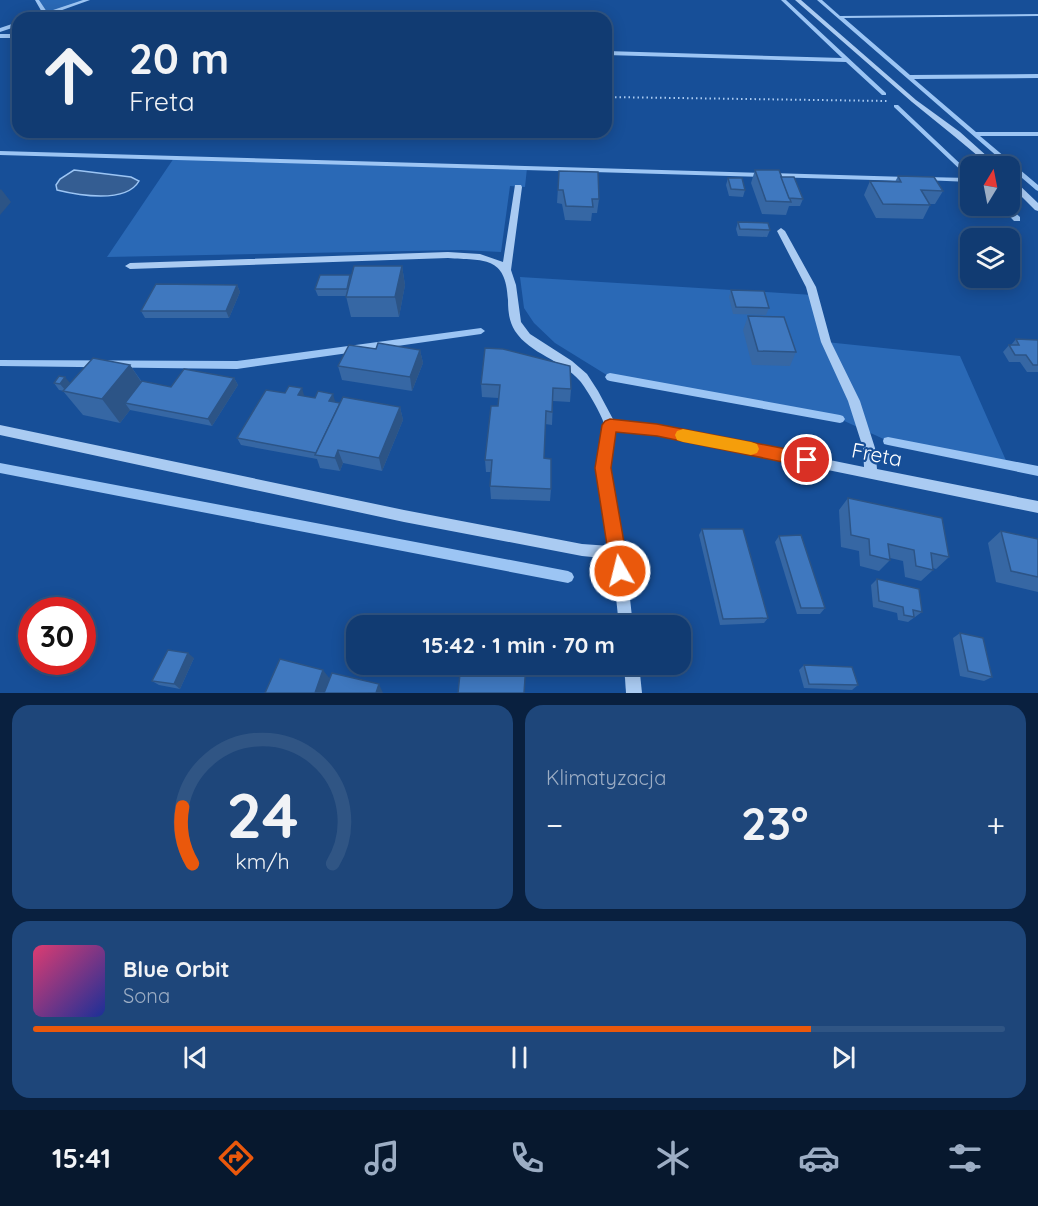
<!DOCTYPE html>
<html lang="pl">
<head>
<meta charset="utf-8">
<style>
	:root { --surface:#113b72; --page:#1e467a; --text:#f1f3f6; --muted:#9cadc4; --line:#305584; --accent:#ea580c }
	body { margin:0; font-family:Quicksand,sans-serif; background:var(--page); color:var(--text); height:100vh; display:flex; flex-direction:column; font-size:22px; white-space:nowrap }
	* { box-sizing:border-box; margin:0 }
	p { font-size:20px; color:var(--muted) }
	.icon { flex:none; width:33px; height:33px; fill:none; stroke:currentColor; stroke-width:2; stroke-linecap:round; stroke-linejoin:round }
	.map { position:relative; height:693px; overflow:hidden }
	.panel { display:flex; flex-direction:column; gap:12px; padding:12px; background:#09203f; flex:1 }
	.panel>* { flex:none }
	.guide { position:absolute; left:12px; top:12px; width:600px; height:126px; border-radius:18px; box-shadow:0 3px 15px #0003,0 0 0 2px var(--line); background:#113b72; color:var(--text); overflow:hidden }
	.needle { width:39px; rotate:10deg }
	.controls { position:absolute; left:960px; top:156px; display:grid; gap:12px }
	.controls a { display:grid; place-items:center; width:60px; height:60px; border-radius:12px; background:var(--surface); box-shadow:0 3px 15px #0003,0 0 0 2px var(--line); font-size:30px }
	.speed { position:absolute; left:18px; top:597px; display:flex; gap:12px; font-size:30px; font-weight:700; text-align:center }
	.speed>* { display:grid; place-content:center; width:78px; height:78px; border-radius:50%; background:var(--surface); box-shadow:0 3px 15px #0003,0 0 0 2px var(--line); line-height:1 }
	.speed .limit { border:9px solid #d22; background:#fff; color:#111 }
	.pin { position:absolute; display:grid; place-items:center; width:51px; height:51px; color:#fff; margin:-26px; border:3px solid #fff; border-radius:50%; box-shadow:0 2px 6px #0007 }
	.me { position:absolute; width:66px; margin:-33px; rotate:352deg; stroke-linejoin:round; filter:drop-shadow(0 0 4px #0008) }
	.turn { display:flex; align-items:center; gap:21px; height:126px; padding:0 18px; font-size:27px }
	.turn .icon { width:78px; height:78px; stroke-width:2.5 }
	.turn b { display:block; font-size:42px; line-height:51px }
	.big { font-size:45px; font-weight:700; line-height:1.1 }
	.panel .tile { flex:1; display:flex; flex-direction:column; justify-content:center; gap:9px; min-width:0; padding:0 21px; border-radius:18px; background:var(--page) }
	.panel .dial { align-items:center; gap:0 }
	.dial svg { height:156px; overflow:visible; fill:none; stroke:var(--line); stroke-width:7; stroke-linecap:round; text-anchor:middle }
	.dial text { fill:var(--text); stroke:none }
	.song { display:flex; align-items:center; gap:18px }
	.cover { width:72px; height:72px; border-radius:9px; background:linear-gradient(135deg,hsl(340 70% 55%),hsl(230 70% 35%)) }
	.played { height:6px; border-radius:3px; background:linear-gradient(90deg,var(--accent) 80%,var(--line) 80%) }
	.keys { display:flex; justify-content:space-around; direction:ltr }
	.heat { display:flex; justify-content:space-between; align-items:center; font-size:33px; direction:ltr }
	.panel .tiles { flex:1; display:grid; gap:12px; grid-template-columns:1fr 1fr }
	.tile:last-child { grid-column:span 2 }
	.trip { position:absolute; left:346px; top:615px; width:345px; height:60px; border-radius:18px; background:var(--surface); box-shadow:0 3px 15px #0003,0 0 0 2px var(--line); font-weight:700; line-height:60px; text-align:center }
	.tabs { display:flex; height:96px; justify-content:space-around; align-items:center; background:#07182e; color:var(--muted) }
	.tabs .icon { width:42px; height:42px }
	.tabs .selected { color:var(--accent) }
	.tabs b { font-size:27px; color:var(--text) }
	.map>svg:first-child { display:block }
	.green { fill:#2a69b6 }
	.water { fill:#345d92; stroke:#9cc5f4; stroke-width:1.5 }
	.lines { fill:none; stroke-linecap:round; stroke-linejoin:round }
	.stream { fill:#9cc5f4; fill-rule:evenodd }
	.path { stroke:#aacbf2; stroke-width:2; stroke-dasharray:1.5 3; stroke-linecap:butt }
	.minor { fill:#aacbf2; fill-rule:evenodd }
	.wall { fill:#3667a4 }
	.shaded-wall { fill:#2c5486 }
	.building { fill:#3f78bf; stroke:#2c5486; stroke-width:1.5 }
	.route { fill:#ea580c; stroke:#983908; stroke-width:1.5 }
	.slow { fill:#f59e0b }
	.labels { text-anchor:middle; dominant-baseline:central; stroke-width:4.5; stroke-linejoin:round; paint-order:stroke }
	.street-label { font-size:21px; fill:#fff; stroke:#174f98 }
</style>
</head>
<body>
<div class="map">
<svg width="1038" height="693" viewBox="0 0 1038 693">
	<rect width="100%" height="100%" fill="#174f98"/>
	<g class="green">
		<path d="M37,0H88L46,14Z"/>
		<path d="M174,158L527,168L525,187L510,186L501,252L461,250L107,257Z"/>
		<path d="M520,277L813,295L826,342L960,356L1008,465L888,441L840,419L610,377L555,343L534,323L524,308Z"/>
	</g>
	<path class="water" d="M74,170L131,177L139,181C126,204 77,195 57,190L56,185L60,179Z"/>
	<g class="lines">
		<g class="stream">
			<path d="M35,0H39L47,12L83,0H90L40,18H33L43,14Z"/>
			<path d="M781,0H786L886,93V95H882L846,62L606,55V51L842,58Z"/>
			<path d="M817,0H822L840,16L1038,14V16L844,18L910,75L1038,74V78L914,79L976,132H1038V136H980L1038,185V191L1036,190Z"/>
			<path d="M18,22V26L0,32V28Z"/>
			<rect x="0" y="34" width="18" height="4"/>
			<path d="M894,105H898L970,173V182L923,180V178L925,177L969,178L894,107Z"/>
			<path d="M0,151L908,177L911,179L908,181L0,155Z"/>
			<path d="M1000,206H1007L1020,217V221H1014Z"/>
			<path d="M481,328L485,331L481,334L237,369L0,366V360L237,361Z"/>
			<path d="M610,373L840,415L843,416L845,419L843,422L840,423L610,381L607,380L605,377L607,374Z"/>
			<path d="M888,437L1038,466V476L888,445L884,444L883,441L884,438Z"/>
			<path d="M0,463L568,571L572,573L574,577L572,581L568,583L0,473Z"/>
		</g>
		<path class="path" d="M606,97L887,101"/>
		<g class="minor">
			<path d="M795,0H801L916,100L960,132L998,166H990L954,136L912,102Z"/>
			<path d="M1010,179H1013L1038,203V211L1035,210L1010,185Z"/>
			<path d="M515,185H521L522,187L511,270L516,285L521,322L530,334L572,361L587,374L598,391L614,421L657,425L864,467L863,448L848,401L821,342L806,287L777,231L781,228L785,231L816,287L831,342L860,401L875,448L877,469L1038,501V513L657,435L615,430L609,468L625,553L633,626H619L612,559L582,556L404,522L0,435V425L404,510L582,544L610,546C606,521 598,495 597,469C596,456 606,437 604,424C602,415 586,388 580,381C562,360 530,354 515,331C509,321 508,311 508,300C506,255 484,261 448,258L130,269L125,266L130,263L448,252L480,254L503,262Z"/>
			<path d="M624,664H639L642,693H626Z"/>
		</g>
	</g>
	<g class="wall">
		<path d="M755,170L781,177L803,199L800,206H789L786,215L762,214L751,183Z"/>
		<path d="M559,171L599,199L597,213H592L591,221L565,220L562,204L557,203Z"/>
		<path d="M898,176L943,191L935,204H930V205L923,219L876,218L864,195L870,181L895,182Z"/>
		<path d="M728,178L745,190L743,197L729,196L726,185Z"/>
		<path d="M738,222L770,230L767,237L738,236L736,229Z"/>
		<path d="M402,266L405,285L399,317H351L346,296H318L315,289L350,275L351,278Z"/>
		<path d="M237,285L240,292L229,318H145L141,311Z"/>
		<path d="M731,290L769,308L766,315L733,314L729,297Z"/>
		<path d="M748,316L796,352L790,366L752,365L743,330Z"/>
		<path d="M1016,339L1038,340V372H1027L1020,362H1009L1003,352L1009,345H1011Z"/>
		<path d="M420,350L423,363L412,391L342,380L338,366Z"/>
		<path d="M130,365L142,382L171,387L234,378L238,385L212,426L130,410L120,423L83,415L63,391H64L59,390L54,383H70Z"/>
		<path d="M481,384L571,389L570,402L553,401L552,425L545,424L544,458L551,489L550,501L491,499L490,486L491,472H486L485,460L498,406V398L482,397Z"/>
		<path d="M285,393L335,401V402L340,403L400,407L403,420L382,471L343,463L340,471L320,468L317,459L241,445L237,438Z"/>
		<path d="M848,498L949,557L936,569L933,568V570L921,581L905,577L903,561L890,558V560L879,571L860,566L859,551L841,547L839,510Z"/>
		<path d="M702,529L768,618L764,623L720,625L699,535Z"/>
		<path d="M1001,531L1038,539V592L996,582L988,543Z"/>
		<path d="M779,536L825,608L820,614H797L775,542Z"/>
		<path d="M877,579L922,612L908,622L898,620L897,613L873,607L871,585Z"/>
		<path d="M960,633L992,677L984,681L960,676L953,638Z"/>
		<path d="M194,658L180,689L159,685L152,681Z"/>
		<path d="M804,665L858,685L852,690L804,688L799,670Z"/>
	</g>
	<g class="shaded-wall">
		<path d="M1,189L11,202L0,215V190Z"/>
		<path d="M402,266L405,285L399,317L395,297Z"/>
		<path d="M237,285L240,292L229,318L226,311Z"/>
		<path d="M420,350L423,363L412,391L410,377Z"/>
		<path d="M130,365L146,389L125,403L130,410L120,423L102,399Z"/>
		<path d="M65,377L71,384L66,391L60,384Z"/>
		<path d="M234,378L238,385L212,426L208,419Z"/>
		<path d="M302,388L304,395L301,402L298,395Z"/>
		<path d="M333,394L335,401L332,408L329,401Z"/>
		<path d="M400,407L403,420L382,471L379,458Z"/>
		<path d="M338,450L343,463L340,471L335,458Z"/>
		<path d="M188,653L194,658L180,689L174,684Z"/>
		<path d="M323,670L330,679L324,693H315Z"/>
		<path d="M379,684L383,693H376Z"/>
	</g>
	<g class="building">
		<path d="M755,170H779L791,202L766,201Z"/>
		<path d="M559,171L598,172L599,199H592L593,207L566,206L563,190H558Z"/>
		<path d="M898,176L934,177L943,191L921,190L930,205L883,204L870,181L901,182Z"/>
		<path d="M781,177H794L803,199L789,198Z"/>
		<path d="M728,178H742L745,190L731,189Z"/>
		<path d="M738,222L768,223L770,230L740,229Z"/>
		<path d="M354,266H402L395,297H346Z"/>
		<path d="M320,275H350L347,289H315Z"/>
		<path d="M156,284L237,285L226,311H141Z"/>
		<path d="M731,290L764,291L769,308L736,307Z"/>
		<path d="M748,316L784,317L796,352L758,351Z"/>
		<path d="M1016,339L1038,340V365H1033L1026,355H1015L1009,345H1019Z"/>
		<path d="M378,343L420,350L410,377L338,366L349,345L376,349Z"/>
		<path d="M485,348L503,349L570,366L571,389L553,388L552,412L546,411L544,458L551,459V489L490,486L492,460H485L491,406H498L500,385L481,384Z"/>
		<path d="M93,358L130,365L102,399L63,391Z"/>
		<path d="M184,369L234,378L208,419L125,403L142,381L171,387Z"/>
		<path d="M59,376L65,377L60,384L54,383Z"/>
		<path d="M289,386L302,388L298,395L315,398L318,391L333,394L329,401L340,403L316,453L237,438L266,390L285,393Z"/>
		<path d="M343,397L400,407L379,458L338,450L335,458L315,455Z"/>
		<path d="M848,498L942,518L949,557L931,553L933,570L916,566L914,550L888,544L890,560L870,555L869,539L851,535Z"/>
		<path d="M702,529H743L768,618L723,619Z"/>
		<path d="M1001,531L1038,539V577L1011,571Z"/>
		<path d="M801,535L825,608H801L779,536Z"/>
		<path d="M877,579L919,589L922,612L913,610L914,617L904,615L903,607L879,601Z"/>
		<path d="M960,633L983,638L992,677L968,671Z"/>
		<path d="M168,650L188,653L174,684L152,681Z"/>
		<path d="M280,659L323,670L315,693H265Z"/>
		<path d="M461,664H526L524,693H458Z"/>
		<path d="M804,665L852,667L858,685L809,684Z"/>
		<path d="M332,673L379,684L376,693H324Z"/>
	</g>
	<path class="route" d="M610,419L657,424L807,453L812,455L815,460L812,465L807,467L657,436L616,432L611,468L629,571L626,577L620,580L614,577L611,571L595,468L602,425L605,421Z"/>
	<path class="slow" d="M683,429L751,442L757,444L759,449L757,453L751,455L683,442L677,440L675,435L677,431Z"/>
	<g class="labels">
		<g class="street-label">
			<text transform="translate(877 454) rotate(11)">Freta</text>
		</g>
	</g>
</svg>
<div class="controls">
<a><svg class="needle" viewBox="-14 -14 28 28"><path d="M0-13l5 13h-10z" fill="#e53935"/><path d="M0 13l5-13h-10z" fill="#9cadc4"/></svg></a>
<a><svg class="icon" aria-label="layers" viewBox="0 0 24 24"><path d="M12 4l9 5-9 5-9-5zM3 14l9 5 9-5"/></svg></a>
</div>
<div class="speed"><div class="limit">30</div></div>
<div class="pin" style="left:807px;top:460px;background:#d93025"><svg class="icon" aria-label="arrive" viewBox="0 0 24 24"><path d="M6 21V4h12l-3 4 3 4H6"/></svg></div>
<svg class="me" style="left:620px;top:571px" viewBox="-20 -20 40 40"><circle r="17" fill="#ea580c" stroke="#fff" stroke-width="3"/><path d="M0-11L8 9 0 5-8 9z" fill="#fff"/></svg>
<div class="trip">15:42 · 1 min · 70 m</div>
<div class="guide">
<div class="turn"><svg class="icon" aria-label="ahead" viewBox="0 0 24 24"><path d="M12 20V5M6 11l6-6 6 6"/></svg><div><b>20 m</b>Freta</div></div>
</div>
</div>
<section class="panel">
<div class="tiles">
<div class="tile dial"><svg viewBox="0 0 100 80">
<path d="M14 69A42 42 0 1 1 86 69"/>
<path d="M14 69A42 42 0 0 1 9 40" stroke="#ea580c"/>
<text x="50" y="56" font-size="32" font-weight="700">24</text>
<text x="50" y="72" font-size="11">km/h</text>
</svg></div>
<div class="tile"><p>Klimatyzacja</p>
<div class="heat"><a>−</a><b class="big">23°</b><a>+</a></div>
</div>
<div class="tile">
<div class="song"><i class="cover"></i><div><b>Blue Orbit</b><p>Sona</p></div></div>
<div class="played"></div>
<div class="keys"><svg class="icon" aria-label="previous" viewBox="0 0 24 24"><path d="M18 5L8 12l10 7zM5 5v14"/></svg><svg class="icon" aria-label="pause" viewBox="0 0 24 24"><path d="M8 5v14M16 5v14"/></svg><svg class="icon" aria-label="next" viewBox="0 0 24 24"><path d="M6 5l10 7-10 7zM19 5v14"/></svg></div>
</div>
</div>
</section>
<nav class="tabs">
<b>15:41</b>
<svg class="icon selected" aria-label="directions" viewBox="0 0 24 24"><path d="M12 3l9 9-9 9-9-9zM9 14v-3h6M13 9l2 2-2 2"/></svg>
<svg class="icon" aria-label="music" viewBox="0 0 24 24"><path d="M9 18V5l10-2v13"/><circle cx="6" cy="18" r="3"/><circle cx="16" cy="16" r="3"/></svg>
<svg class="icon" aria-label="phone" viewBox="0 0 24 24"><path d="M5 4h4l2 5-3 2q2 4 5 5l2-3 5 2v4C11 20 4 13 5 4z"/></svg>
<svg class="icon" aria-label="climate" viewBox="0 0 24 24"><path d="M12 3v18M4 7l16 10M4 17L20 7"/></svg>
<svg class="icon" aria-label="car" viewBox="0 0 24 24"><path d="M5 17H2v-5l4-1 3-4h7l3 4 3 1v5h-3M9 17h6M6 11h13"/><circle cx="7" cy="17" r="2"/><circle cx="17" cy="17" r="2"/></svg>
<svg class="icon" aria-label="filters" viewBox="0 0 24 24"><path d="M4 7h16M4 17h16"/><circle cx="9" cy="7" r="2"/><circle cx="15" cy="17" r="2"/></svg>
</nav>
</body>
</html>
